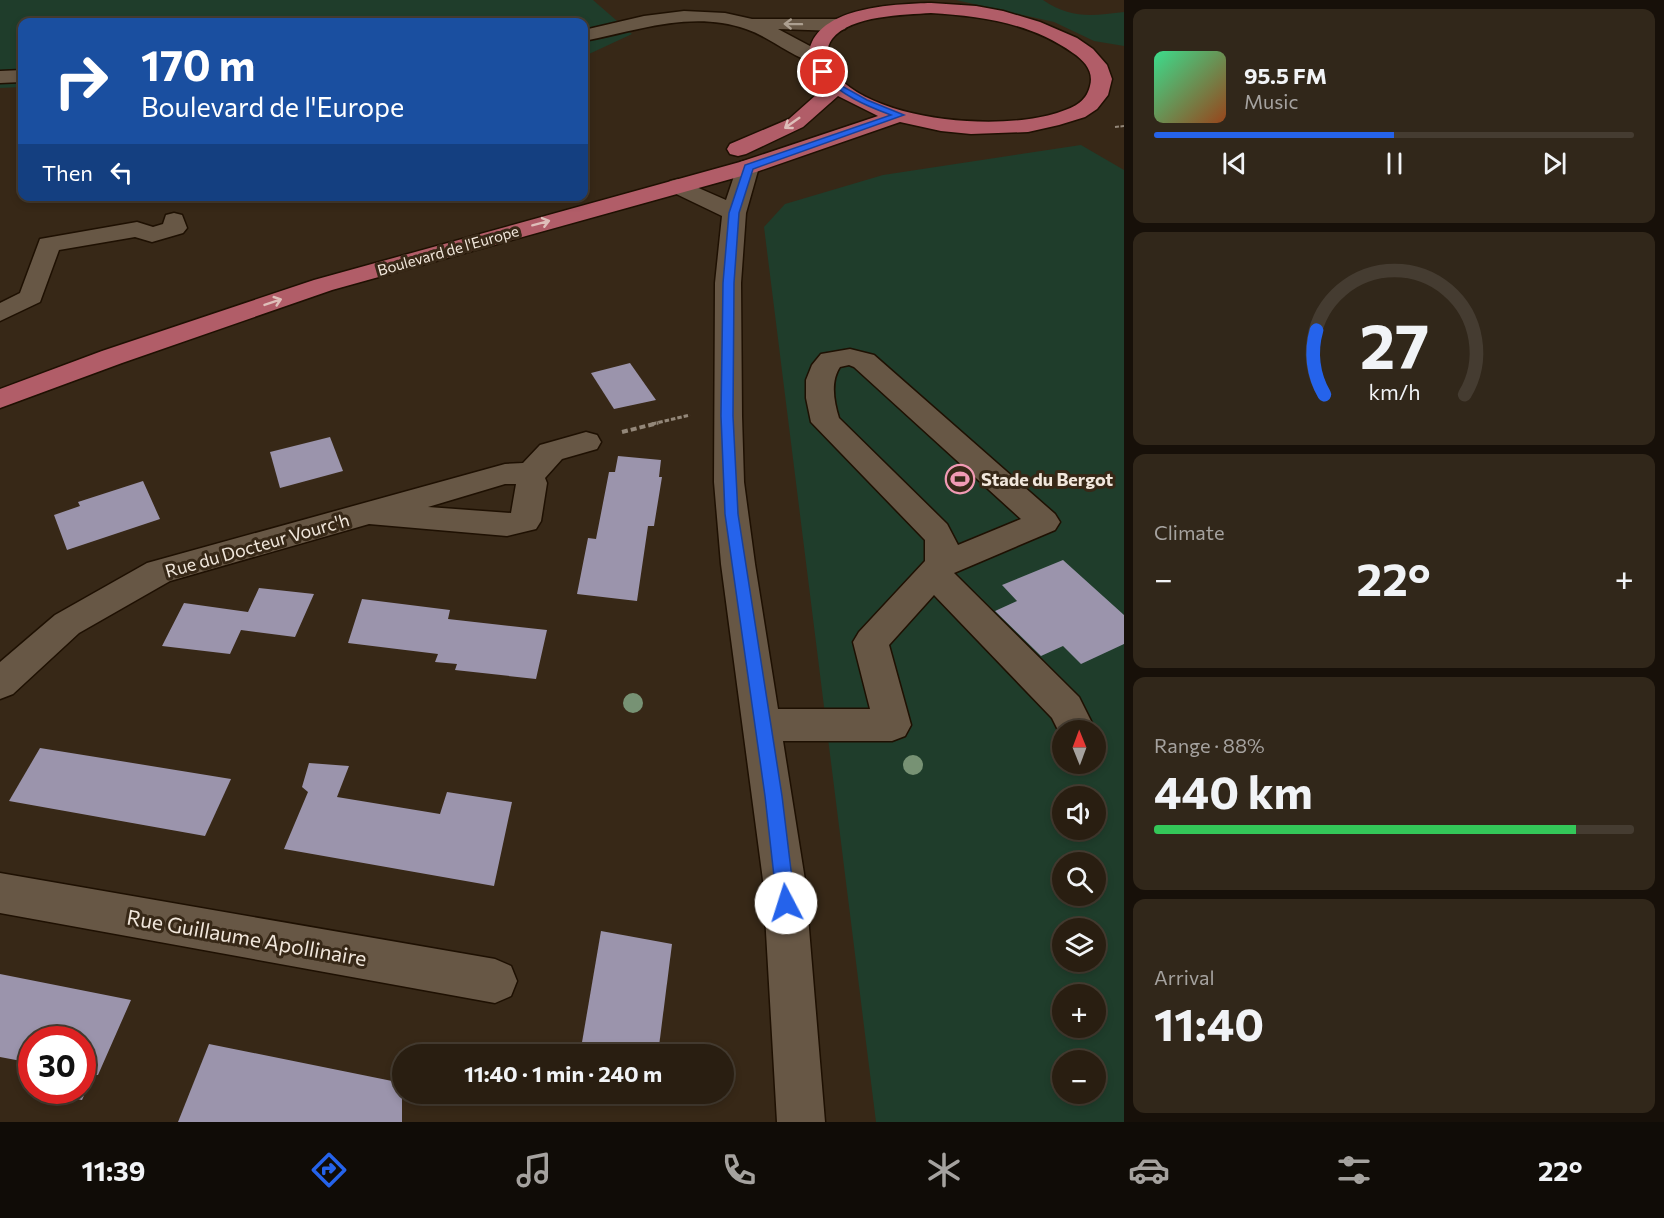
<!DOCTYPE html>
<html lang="en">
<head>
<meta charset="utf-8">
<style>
	:root { --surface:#291e11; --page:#31271a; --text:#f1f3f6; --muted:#a5a29f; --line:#453c31; --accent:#2563eb }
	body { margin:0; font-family:Commissioner,sans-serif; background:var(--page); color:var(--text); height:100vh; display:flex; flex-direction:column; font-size:22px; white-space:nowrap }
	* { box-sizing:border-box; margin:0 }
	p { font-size:20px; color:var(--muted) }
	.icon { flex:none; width:33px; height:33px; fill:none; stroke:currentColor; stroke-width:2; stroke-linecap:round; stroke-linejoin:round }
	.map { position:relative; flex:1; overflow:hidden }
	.details { display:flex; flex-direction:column; gap:9px; padding:9px; background:#171009; width:540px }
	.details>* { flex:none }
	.guide { position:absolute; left:18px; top:18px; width:570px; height:183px; border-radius:12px; box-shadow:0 3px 9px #0003,0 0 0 2px var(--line); background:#1a4fa0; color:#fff; overflow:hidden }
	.needle { width:39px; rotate:359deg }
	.controls { position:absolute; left:1052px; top:720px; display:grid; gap:12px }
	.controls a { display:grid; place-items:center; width:54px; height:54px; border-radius:50%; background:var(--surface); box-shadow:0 3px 9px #0003,0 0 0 2px var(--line); font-size:30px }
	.speed { position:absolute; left:18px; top:1026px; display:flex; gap:12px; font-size:30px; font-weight:700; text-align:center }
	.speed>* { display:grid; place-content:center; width:78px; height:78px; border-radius:50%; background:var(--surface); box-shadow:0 3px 9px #0003,0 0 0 2px var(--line); line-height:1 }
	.speed .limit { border:9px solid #d22; background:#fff; color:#111 }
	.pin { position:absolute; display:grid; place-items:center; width:51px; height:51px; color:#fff; margin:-26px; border:3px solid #fff; border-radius:50%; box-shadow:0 2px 6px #0007 }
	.me { position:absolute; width:66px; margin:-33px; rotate:355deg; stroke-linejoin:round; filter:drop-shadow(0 0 4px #0008) }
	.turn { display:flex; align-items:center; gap:21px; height:126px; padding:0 24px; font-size:27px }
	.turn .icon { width:78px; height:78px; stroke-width:2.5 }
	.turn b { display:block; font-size:42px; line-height:51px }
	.then { display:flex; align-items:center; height:57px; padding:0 24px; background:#0003; gap:12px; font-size:22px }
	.big { font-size:45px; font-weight:700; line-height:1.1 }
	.details .tile { flex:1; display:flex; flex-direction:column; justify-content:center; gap:9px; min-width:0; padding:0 21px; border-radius:12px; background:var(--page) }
	.details .dial { align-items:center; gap:0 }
	.dial svg { height:156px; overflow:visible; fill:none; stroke:var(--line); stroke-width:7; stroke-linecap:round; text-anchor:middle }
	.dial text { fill:var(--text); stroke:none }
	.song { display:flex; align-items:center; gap:18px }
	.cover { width:72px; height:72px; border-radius:9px; background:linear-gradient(135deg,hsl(150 70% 55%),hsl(20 70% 35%)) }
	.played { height:6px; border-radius:3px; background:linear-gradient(90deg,var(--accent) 50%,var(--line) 50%) }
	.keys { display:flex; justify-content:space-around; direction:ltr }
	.heat { display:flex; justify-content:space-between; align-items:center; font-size:33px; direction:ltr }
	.charge { height:9px; border-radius:4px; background:linear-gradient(90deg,#34c759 88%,var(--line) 0) }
	.trip { position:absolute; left:392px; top:1044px; width:342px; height:60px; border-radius:30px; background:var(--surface); box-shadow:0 3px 9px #0003,0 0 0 2px var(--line); font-weight:700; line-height:60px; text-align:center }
	.tabs { display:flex; height:96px; justify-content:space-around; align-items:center; background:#100c07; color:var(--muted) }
	.tabs .icon { width:42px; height:42px }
	.tabs .current { color:var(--accent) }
	.tabs b { font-size:27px; color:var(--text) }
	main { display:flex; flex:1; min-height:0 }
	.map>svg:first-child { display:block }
	.green { fill:#1f3d2b; fill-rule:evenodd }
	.building { fill:#9b94ac }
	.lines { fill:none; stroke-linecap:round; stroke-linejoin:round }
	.minor-casing { stroke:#1e1002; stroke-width:3 }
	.major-casing { stroke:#1e1002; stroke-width:3 }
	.path-far2 { stroke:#938779; stroke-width:2; stroke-dasharray:4 1.5; stroke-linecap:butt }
	.path-far1 { stroke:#938779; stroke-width:3; stroke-dasharray:4.5 2; stroke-linecap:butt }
	.path { stroke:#938779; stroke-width:4; stroke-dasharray:6 3; stroke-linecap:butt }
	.minor { fill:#675745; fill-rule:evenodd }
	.major { fill:#b15d68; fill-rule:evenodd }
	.tree { fill:#779274 }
	.oneway { stroke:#ac9f90 }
	.oneway2 { stroke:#debeb9 }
	.route { fill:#2563eb; stroke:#184099; stroke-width:1.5 }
	.labels { text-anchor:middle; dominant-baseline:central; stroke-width:6; stroke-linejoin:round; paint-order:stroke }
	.far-street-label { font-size:15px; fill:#f1e7dc; stroke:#372817 }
	.poi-label { font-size:18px; font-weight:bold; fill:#f1e7dc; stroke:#372817; text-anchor:start }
	.street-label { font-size:18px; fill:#f1e7dc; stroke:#372817 }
	.near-street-label { font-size:21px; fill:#f1e7dc; stroke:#372817 }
</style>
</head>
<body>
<main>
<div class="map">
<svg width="1124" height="1122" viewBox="0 0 1124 1122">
	<rect width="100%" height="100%" fill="#372817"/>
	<g class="green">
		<path d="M0,0H593L632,34L589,54H584V22H22V87L0,88Z"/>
		<path d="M956,0H1043C1071,19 1092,16 1124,12V46L1094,41L1054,22Z"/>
		<path d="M1081,145L1124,170V1122H876L764,227L785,204L883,175ZM1062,730H1095V764H1062ZM1062,796H1095V830H1062ZM1062,862H1095V896H1062ZM1062,928H1095V962H1062ZM1062,994H1095V1028H1062ZM1062,1060H1095V1094H1062Z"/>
	</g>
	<g class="building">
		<path d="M630,363L656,400L614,409L591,373Z"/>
		<path d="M330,437L343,471L280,488L270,452Z"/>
		<path d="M618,456L661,460L659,477H662L654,526H648L637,601L577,594L588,538L596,539L609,472H615Z"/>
		<path d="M143,481L160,519L67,550L54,515L80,506L78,502Z"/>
		<path d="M1063,560L1124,615V644L1081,664L1063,646L1041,656L995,611L1017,601L1002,585Z"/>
		<path d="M259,588L314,594L295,637L241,630L230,654L162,646L184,603L248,612Z"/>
		<path d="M362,599L450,610L448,619L547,630L536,679L455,670L457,664L435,662L438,654L348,643Z"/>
		<path d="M40,748L102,758L231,779L205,836L9,801Z"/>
		<path d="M309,763L349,766L337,797L440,814L447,792L512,802L494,886L284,849L308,792L302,787Z"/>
		<path d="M601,931L672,944L658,1054H580Z"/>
		<path d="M0,974L131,1000L98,1075H93L82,1100L39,1092L82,1090V1040H32V1063L0,1057Z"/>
		<path d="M209,1044L402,1083V1122H178Z"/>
		<path d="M609,1094H653L652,1102Z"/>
	</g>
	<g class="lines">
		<g class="minor-casing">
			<g id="minor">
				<path d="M684,11L725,13L752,19H838L845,21L847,25L845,29L838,31L778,29L823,53L826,57L823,61L816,63C791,57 770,37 746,29C691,10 637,31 584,41V30L644,16Z"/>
				<path d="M22,70V82L0,83V71Z"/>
				<path d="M748,160L756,162L759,167L746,213L741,283L742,416L744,482L755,564L778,709H870L853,642L859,632L925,561V540L811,422L806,398V380L812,365L821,354L850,349L874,355L1055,514L1060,522L1055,530L954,573L1079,697L1094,727L1092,730H1062V738L1052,718L934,595L889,645L911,725L905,736L892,741H783L805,880L825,1122H777L763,880L721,564L714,482L715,283L722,216L670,191L667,186L670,181L678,179L726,200L737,167L740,162ZM849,365L854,367L1021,519L958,545L947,524L839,418C834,402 830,382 840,367Z"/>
				<path d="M174,213L182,215L187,228L183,233L152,242L135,237L59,250L40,302L0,321V303L20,293L40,239L137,222L153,227L163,224L166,215Z"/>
				<path d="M586,432L597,435L601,442L597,449L562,459L545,478L547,483L541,521L536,529L507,536L369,524L170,581L79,633L13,694L0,699V662L55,615L147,563L505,464L523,463L540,445ZM505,484H516L511,513L428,507Z"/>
				<path d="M0,873L495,959L511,966L517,981L511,996L495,1003L0,913Z"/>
			</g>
		</g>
		<g class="major-casing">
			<path id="major" d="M931,3L976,6L1003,11L1040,22L1077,38L1093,49L1107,65L1112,79L1108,95L1097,109L1085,117L1059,125L1028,132L971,134L941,131L900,122L756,172L332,290L122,363L0,408V389L102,351L314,280L740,162L878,116L838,96L803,127L746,154L738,156L730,154L727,149L730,144L789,119L825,87C813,74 804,59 812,42C829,6 897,4 931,3ZM931,13C981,16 1031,23 1073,53C1085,61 1094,72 1090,86C1086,103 1072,108 1057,113C1000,131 879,122 837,76C828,66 823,51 832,39C851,15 904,15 931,13Z"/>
		</g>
		<path class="path-far2" d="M1115,127L1124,126"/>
		<path class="path-far1" d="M652,424L690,415"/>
		<path class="path" d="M622,432L658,423"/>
		<use href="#minor" class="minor"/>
		<use href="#major" class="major"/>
	</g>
	<g class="tree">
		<circle cx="633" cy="703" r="10"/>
		<circle cx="913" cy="765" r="10"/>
	</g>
	<defs><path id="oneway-shaft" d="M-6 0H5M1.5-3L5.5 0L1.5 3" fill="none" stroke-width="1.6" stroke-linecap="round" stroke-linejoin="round" transform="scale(1.5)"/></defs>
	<use class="oneway" href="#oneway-shaft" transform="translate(793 24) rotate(-179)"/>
	<g class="oneway2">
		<use href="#oneway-shaft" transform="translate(792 123) rotate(145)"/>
		<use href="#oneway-shaft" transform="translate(541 223) rotate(-15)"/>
		<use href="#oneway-shaft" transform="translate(273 302) rotate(-19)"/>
	</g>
	<path class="route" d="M820,70H826L840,85L867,100L904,115L753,169L739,213L734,283L733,416L738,514L782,796L795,903L792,909L786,911L780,909L777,903L765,796L725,514L721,416L723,283L729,213L745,165L891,115C864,105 841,95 820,73Z"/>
	<defs>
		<g id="stadium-ring" transform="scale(1.5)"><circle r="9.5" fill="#372817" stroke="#f19ab4" stroke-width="1.5"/><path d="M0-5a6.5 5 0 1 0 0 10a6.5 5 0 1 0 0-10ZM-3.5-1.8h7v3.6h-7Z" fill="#f19ab4"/></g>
	</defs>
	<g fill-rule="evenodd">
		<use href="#stadium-ring" x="960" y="479"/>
	</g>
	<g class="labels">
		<g class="far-street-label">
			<text transform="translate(448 250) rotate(-16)">Boulevard de l'Europe</text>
		</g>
		<g class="poi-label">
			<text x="981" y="479">Stade du Bergot</text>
		</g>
		<g class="street-label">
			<text transform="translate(257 545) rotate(-16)">Rue du Docteur Vourc'h</text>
		</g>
		<g class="near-street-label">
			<text transform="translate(247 937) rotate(10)">Rue Guillaume Apollinaire</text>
		</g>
	</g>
</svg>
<div class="controls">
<a><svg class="needle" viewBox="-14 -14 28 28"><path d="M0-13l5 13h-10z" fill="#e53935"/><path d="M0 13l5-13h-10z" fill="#a5a29f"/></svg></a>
<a><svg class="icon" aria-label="sound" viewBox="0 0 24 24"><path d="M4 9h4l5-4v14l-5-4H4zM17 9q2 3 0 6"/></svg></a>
<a><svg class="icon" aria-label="search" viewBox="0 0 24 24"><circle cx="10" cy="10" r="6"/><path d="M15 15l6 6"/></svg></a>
<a><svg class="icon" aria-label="layers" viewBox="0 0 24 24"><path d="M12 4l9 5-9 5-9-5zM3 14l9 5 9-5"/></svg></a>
<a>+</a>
<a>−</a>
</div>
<div class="speed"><div class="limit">30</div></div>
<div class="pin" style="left:823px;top:72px;background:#d93025"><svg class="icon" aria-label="arrive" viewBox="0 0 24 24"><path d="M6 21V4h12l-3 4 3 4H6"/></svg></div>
<svg class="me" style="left:786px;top:903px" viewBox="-20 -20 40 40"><circle r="19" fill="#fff"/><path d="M0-13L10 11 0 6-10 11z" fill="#2563eb"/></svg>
<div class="trip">11:40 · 1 min · 240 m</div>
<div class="guide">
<div class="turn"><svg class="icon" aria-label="right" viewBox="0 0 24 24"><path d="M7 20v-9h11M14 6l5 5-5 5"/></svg><div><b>170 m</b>Boulevard de l'Europe</div></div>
<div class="then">Then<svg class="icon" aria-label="left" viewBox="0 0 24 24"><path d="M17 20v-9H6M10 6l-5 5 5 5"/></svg></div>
</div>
</div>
<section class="details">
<div class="tile">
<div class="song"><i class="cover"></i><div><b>95.5 FM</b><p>Music</p></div></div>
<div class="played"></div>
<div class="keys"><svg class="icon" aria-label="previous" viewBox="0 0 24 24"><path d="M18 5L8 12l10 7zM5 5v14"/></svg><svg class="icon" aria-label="pause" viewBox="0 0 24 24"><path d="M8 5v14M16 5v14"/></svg><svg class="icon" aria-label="next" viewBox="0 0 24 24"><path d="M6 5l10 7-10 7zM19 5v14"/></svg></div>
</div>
<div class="tile dial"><svg viewBox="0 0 100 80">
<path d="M14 69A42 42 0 1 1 86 69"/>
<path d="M14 69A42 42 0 0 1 10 36" stroke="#2563eb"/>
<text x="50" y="56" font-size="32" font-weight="700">27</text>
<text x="50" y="72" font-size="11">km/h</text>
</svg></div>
<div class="tile"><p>Climate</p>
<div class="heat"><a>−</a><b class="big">22°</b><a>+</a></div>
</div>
<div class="tile"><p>Range · 88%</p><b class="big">440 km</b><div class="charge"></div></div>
<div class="tile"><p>Arrival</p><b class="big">11:40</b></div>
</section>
</main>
<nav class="tabs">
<b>11:39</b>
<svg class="icon current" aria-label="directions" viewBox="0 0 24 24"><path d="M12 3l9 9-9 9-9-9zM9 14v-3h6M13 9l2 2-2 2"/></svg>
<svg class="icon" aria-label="music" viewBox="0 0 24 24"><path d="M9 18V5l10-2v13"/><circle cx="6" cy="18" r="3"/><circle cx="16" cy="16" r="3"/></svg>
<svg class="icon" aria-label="phone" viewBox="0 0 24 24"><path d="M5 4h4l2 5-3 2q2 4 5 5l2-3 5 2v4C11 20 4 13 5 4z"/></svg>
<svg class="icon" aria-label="climate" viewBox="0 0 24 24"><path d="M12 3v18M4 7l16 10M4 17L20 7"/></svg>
<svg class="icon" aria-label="car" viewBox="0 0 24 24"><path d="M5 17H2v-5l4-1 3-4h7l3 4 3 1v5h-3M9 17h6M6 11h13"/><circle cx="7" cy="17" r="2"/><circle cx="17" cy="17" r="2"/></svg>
<svg class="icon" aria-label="filters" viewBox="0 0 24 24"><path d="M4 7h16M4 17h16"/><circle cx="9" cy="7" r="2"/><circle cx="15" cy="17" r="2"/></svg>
<b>22°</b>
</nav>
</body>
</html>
